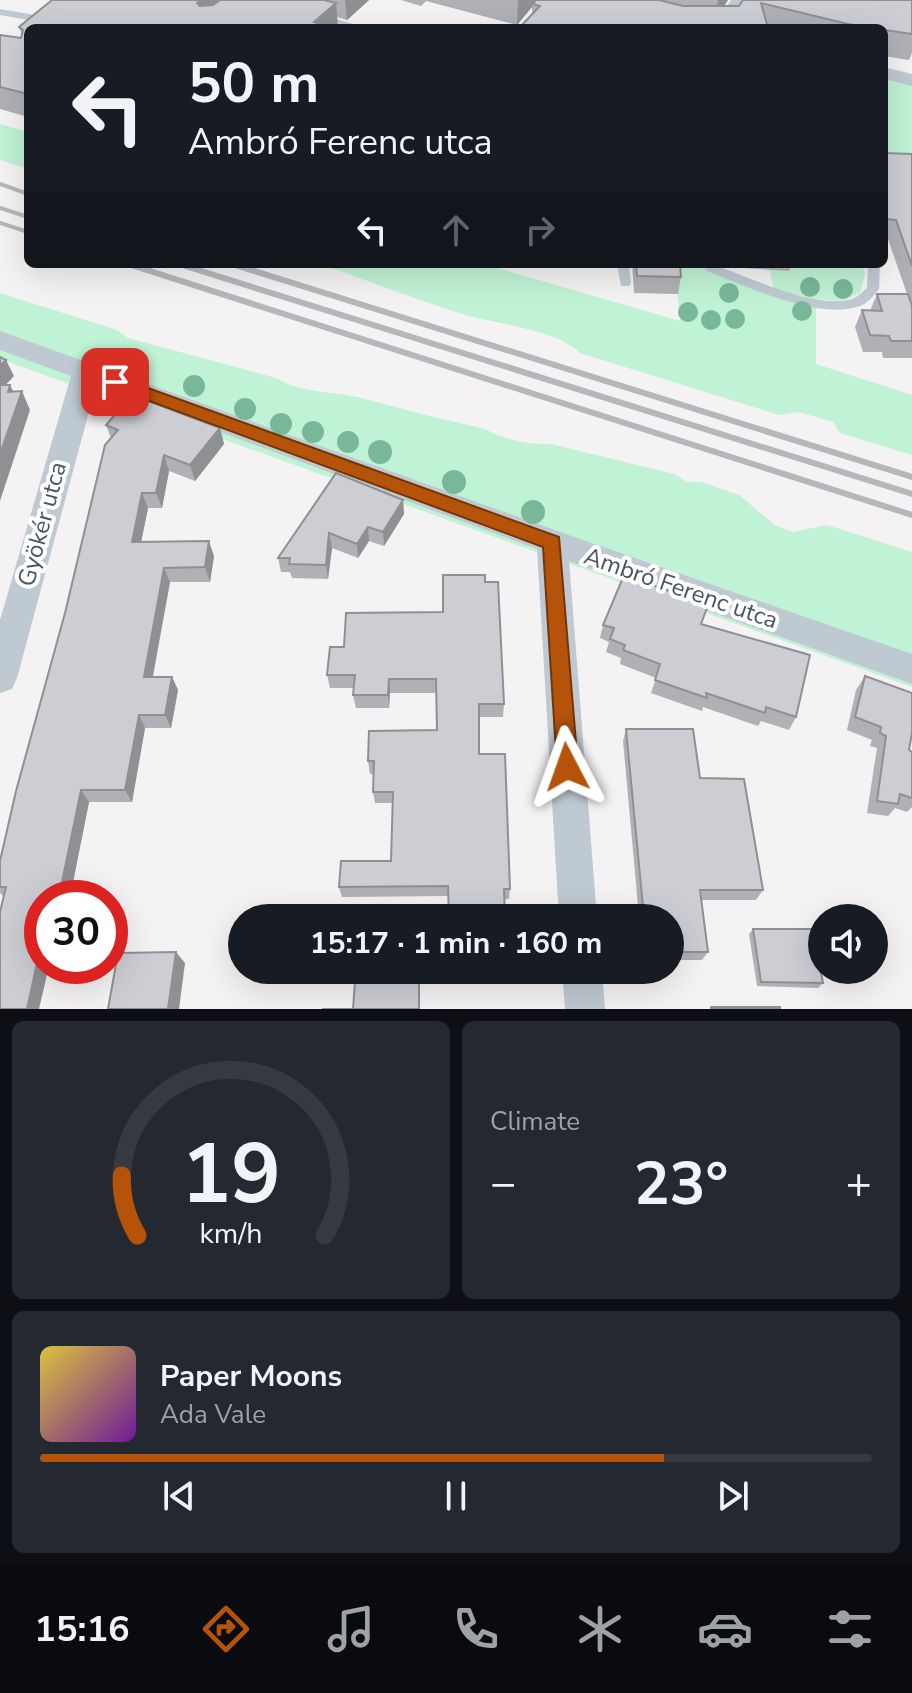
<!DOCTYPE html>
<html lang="en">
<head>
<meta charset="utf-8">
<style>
	:root { --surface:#171b24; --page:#242831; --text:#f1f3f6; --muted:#9ea1a6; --line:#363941; --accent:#b45309 }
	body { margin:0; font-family:"Nunito Sans",sans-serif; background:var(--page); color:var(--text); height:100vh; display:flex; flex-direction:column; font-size:30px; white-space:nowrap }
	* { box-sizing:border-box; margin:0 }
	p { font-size:26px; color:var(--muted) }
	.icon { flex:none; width:44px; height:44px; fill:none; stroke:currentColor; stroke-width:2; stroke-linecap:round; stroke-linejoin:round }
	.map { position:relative; height:1009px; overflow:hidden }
	.details { display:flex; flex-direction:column; gap:12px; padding:12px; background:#0d0f14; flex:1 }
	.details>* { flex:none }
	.banner { position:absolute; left:24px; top:24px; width:864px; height:244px; border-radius:12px; box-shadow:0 8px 32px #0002; background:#171b24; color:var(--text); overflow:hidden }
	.tools { position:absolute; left:808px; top:904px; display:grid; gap:16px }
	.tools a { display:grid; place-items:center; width:80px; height:80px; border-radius:50%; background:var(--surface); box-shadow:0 8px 32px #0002; font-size:40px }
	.speed { position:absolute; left:24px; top:880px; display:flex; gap:16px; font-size:40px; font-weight:700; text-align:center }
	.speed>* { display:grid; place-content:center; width:104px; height:104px; border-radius:50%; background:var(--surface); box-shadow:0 8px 32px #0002; line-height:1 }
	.speed .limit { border:12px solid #d22; background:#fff; color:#111 }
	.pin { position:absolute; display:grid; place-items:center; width:68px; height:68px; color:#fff; margin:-34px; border-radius:16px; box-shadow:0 4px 12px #0006 }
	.me { position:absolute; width:88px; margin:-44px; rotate:356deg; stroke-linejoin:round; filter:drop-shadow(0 0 6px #0008) }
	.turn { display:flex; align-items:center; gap:28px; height:168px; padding:0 32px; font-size:36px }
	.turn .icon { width:104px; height:104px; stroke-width:2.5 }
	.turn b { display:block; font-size:56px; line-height:68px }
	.lanes { display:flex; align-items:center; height:76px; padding:0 32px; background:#0003; justify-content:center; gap:40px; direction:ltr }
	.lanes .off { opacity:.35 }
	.big { font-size:60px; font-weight:700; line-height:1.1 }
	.details .tile { flex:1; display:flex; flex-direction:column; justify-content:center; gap:12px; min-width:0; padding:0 28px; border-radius:12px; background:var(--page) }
	.details .dial { align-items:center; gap:0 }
	.dial svg { height:208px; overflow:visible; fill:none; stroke:var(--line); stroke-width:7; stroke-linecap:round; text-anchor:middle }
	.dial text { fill:var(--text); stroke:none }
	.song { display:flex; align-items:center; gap:24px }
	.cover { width:96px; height:96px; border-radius:12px; background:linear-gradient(135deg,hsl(50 70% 55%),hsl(280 70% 35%)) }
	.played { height:8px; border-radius:4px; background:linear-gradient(90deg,var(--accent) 75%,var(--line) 75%) }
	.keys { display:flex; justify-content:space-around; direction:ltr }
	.heat { display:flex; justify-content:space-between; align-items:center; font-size:44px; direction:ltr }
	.details .tiles { flex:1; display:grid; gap:12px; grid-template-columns:1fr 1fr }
	.tile:last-child { grid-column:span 2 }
	.trip { position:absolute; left:228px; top:904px; width:456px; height:80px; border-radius:40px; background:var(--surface); box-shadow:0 8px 32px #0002; font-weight:700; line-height:80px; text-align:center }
	.tab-bar { display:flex; height:128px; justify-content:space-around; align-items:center; background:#090b0e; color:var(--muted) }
	.tab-bar .icon { width:56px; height:56px }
	.tab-bar .selected { color:var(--accent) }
	.tab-bar b { font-size:36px; color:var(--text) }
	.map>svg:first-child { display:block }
	.green { fill:#c0f2d5 }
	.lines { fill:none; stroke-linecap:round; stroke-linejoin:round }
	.service { fill:#bfc9d1; fill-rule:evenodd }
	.minor { fill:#bfc9d1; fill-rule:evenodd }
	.rail-far1 { stroke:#b4b7bc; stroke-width:4 }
	.rail { stroke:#b4b7bc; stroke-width:6 }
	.tree { fill:#79b799 }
	.wall { fill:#afb1b6 }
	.shaded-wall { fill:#8f9094 }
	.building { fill:#ccced4; stroke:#8f9094; stroke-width:2 }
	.route { fill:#b45309; stroke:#753606; stroke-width:2 }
	.labels { text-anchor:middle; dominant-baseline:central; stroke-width:8; stroke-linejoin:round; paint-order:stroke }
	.street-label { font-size:24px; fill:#495560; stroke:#fff }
</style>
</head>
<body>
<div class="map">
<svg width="912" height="1009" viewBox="0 0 912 1009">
	<rect width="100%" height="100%" fill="#f4f2f2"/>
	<g class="green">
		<path d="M884,78L912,85V165L884,164Z"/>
		<path d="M0,124L28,132V169L0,160Z"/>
		<path d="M320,264H484L680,321L675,264H710L711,268L774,289L769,269L788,264H863L865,274L860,293L842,301L816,299V364L912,395V455L840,433L833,422L799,412L779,415L580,353C557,329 493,324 459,313C412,298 366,280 320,264Z"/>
		<path d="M0,293L117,330L128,338L276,378C302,394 336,391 365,399C405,410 445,420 485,429C504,440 529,445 551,444L674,474L687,482H701L739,495L775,525L793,532L827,525L912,552V687L0,359Z"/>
	</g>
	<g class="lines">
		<g class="service">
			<path d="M0,9L41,16L46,19L36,28H28V30L26,28L34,21L0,15Z"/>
			<path d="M319,14L360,26L362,28H347L316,19L314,17Z"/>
			<path d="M617,264H629L631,283L629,286H621Z"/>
			<path d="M711,264C749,276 812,310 852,299C858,297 862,292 867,288L868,264H880L879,289C874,295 868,303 860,306C817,321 747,286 707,271L705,268Z"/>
		</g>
		<g class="minor">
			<path d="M731,0H751L734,28H714Z"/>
			<path d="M884,67L912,74V86L884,79Z"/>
			<path d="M0,331L563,533L912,654V684L569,561L597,918H559L537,549L96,386L17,678L12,689L0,693V620L71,376L0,350Z"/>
			<path d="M562,970H602L605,1009H565Z"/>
		</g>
		<g class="rail-far1">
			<path d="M0,184L28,194"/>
			<path d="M0,208L28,217"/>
			<path d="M0,223L28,232"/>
		</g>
		<g class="rail">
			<path d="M128,264L912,515"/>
			<path d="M179,264L912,494"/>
			<path d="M232,264L912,477"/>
		</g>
	</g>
	<g class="tree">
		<circle cx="810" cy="287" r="10"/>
		<circle cx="843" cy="289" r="10"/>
		<circle cx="729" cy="293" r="10"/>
		<circle cx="802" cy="311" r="10"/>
		<circle cx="688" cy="312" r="10"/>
		<circle cx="735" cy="319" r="10"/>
		<circle cx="711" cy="320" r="10"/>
		<circle cx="194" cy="386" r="11"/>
		<circle cx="245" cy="409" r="11"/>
		<circle cx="281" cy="424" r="11"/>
		<circle cx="313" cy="432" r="11"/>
		<circle cx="348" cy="442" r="11"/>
		<circle cx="380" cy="452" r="12"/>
		<circle cx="454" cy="482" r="12"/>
		<circle cx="533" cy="512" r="12"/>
	</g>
	<g class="wall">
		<path d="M52,0H369L347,20L337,17L338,28H28V117L0,109V35L21,38L22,35L19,27Z"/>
		<path d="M401,0H728L724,6H739L743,0H912V53L909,60L884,56V28H519L532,15V7L517,25L426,1L421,6Z"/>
		<path d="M884,153L912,154V358H883L882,352H863L855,327L862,310L870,311L877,294H907L888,239H884Z"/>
		<path d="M632,264H680L681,277L678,294L634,293Z"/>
		<path d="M743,264H792L789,271L743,268Z"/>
		<path d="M106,425L220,428L224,444L195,481L169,471L162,508H148L141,542L214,556L210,582H170L153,677H172L178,690L171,728H145L132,802H89L70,897H4L0,893V861L111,438Z"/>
		<path d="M403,500L404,514L384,546L369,541L358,558L332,548L328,579L292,578L290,572H281L278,558Z"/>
		<path d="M485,582L504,704L503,717H479V754L510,889L509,899L448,896L342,897L339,887L391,861L393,803H375L373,792V774H370L368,761L437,730L436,693H390L389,708H356L353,695L354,688H330L327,675L344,647L443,612Z"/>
		<path d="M701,624L796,717L789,730L761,721L758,726L703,707L702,711L651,693L656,678L620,664L621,658L606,652L609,642L600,638L603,625Z"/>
		<path d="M865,676L909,750L912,752V807L907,812L895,808L888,816L867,813L877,748L870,746L872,740L847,730L856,690Z"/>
		<path d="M626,729L700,778L763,890L756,900H701L708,952L702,960H670V918L639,917L623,741Z"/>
		<path d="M753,929L823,983L818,988L757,986L749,934Z"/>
	</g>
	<g class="shaded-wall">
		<path d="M201,0H234L202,28L197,3Z"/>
		<path d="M345,0H369L347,20Z"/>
		<path d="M518,0H539L533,4L532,7L517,25Z"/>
		<path d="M718,0H728L713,23Z"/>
		<path d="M336,3L338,28H315L314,22Z"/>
		<path d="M6,360L14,376L0,391V366Z"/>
		<path d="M10,385L18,401L22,391L30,410L0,501V454L8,392Z"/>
		<path d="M220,428L224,444L195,481L190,465Z"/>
		<path d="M164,455L169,471L162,508L156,493Z"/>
		<path d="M142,493L148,508L138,557L132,542Z"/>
		<path d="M403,500L404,514L384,546L383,532Z"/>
		<path d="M368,527L369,541L358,558L357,544Z"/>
		<path d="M329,533L332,548L328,579L326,565Z"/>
		<path d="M209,541L214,556L210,582L205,567Z"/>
		<path d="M164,568L170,582L150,690L144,677Z"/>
		<path d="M172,677L178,690L171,728L165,715Z"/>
		<path d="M389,679L390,693L389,708L388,695Z"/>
		<path d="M139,715L145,728L132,802L125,790Z"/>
		<path d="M81,790L89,802L70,897L61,887Z"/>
		<path d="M54,887L63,897V898H51Z"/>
		<path d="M42,940V966H49L39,1009H27Z"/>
		<path d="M176,952L185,963L179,1009H168Z"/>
	</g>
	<g class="building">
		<path d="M52,0H201L197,3L200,6L213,5L220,0H324L336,3L314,22L334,28H28V94L0,87V35L21,38L23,30L19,27Z"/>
		<path d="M536,0H659L683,6H739L743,0H912V34L884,30V28H874L848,24L761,3L768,28H519L540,6L533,4Z"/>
		<path d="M884,153L912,154V266L896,220L886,219L884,217Z"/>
		<path d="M636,264H680L681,277L637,276Z"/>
		<path d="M877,294H908L912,306V341H891L889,336L870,335L862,310L882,311Z"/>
		<path d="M0,357L6,360L0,366Z"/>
		<path d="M0,385H10L8,392L22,391L0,454Z"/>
		<path d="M132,395L220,428L190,465L164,455L156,493H142L132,542L209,541L205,567L164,568L144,677H172L165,715H139L125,790H81L61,887H54L51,898H42V940L27,1009H0V912L6,887H0V861L16,791L65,613L105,445L118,430L106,425Z"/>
		<path d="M336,473L403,500L383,532L368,527L357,544L329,533L326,565L289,564L290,558H278Z"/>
		<path d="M443,575H485V582H498L504,704H479V754H505L510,889H504L505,918H449L448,886L339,887L341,861H391L393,792H373L374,761H368L369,731L437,730L436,679H389L388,695H353L355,675H327L330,647H344L346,613L443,612Z"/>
		<path d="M624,575L708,605L701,624L810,655L796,717L766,707L765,713L706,693L707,698L655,680L660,664L623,650L625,645L610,639L614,628L603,625Z"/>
		<path d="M865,676L912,693V733L909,750L912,752V798L900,794L898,804L877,801L886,736L880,733L881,727L855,717Z"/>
		<path d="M626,729H693L700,778L744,779L763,890H700L708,952H670V918H620L644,917Z"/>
		<path d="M753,929H813L823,983L761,982Z"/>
		<path d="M176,952L168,1009H108L118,953Z"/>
		<path d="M355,982H419V1009H322H353Z"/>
		<rect x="711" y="1007" width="69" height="2"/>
	</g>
	<path class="route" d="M115,376L559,537L578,767L575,774L567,777L560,774L557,767L543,547L109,386L106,382L109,378Z"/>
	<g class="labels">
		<g class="street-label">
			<text transform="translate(42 524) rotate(-75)">Gyökér utca</text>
			<text transform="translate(681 588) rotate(19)">Ambró Ferenc utca</text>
		</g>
	</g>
</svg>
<div class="tools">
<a><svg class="icon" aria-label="sound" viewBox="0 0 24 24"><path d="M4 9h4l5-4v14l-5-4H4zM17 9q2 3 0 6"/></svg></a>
</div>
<div class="speed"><div class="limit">30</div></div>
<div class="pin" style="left:115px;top:382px;background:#d93025"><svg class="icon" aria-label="arrive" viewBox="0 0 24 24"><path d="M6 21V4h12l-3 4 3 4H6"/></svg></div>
<svg class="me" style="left:567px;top:767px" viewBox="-20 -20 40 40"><path d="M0-17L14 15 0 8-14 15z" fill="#b45309" stroke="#fff" stroke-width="4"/></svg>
<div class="trip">15:17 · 1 min · 160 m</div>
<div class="banner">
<div class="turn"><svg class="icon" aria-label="left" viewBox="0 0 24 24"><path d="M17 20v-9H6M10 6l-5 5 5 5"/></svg><div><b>50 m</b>Ambró Ferenc utca</div></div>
<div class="lanes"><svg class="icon" aria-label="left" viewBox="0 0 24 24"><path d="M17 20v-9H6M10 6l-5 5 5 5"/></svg><svg class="icon off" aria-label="ahead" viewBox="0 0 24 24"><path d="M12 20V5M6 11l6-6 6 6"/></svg><svg class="icon off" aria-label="right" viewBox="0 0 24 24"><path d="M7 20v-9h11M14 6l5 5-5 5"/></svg></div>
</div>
</div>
<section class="details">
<div class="tiles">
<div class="tile dial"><svg viewBox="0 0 100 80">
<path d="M14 69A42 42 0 1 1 86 69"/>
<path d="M14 69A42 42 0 0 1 8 46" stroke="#b45309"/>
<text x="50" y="56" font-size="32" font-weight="700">19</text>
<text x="50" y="72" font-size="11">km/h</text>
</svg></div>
<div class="tile"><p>Climate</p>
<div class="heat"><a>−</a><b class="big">23°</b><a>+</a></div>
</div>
<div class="tile">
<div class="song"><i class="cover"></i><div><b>Paper Moons</b><p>Ada Vale</p></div></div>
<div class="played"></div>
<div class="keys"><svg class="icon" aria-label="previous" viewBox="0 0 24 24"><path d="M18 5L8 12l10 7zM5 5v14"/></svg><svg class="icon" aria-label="pause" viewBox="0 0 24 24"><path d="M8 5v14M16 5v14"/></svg><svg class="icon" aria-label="next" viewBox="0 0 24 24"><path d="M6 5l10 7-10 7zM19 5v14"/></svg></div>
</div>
</div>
</section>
<nav class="tab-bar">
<b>15:16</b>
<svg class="icon selected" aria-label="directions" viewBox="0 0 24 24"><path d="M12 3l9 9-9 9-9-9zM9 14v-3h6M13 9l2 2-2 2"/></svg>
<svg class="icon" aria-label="music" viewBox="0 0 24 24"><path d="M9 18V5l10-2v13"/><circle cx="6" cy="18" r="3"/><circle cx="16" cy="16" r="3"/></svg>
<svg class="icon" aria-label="phone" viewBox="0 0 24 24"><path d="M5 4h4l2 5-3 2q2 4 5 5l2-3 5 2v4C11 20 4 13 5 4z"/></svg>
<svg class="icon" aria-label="climate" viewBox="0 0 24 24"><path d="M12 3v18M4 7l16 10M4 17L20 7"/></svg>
<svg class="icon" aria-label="car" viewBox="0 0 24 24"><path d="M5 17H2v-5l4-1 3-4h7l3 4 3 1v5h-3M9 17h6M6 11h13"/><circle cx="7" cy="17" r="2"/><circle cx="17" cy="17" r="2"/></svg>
<svg class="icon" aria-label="filters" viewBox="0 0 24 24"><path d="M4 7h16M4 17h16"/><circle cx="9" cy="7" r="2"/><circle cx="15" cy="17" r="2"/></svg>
</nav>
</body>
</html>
